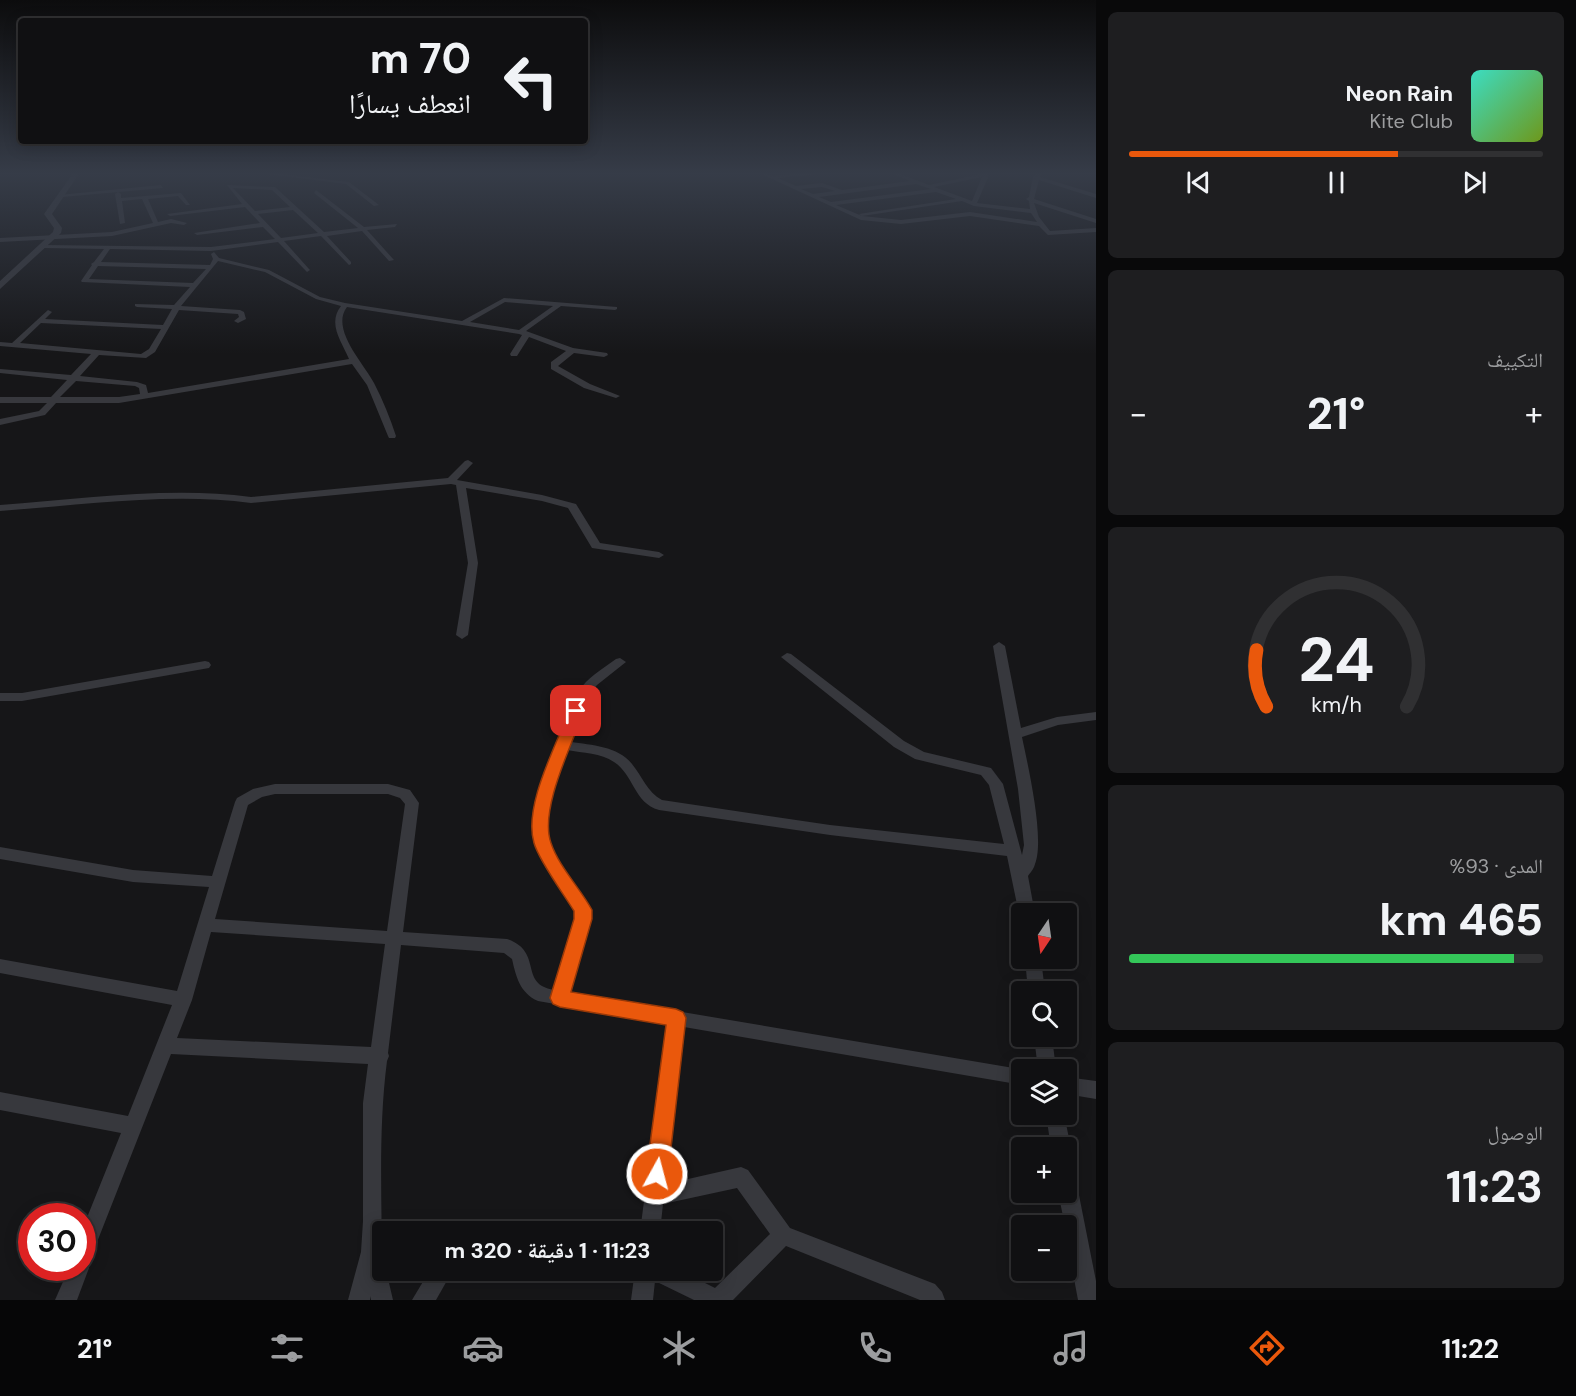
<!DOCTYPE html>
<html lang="ar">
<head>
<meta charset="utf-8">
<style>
	:root { --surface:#101012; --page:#1e1e20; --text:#f1f3f6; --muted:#9c9d9f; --line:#303032; --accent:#ea580c }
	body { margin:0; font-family:"DM Sans","Noto Naskh Arabic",sans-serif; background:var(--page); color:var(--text); direction:rtl; height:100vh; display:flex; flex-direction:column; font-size:22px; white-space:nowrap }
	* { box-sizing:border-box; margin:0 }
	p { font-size:20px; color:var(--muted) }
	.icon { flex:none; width:33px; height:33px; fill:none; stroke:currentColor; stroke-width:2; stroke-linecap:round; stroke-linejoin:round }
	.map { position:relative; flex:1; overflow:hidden; direction:ltr }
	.drawer { display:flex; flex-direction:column; gap:12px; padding:12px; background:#09090a; width:480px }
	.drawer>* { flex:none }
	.guide { position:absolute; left:18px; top:18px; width:570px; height:126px; border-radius:6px; box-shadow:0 3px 15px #0003,0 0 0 2px var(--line); direction:rtl; background:#101012; color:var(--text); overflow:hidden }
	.needle { width:39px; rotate:193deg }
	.tools { position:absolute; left:1011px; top:903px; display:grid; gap:12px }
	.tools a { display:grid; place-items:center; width:66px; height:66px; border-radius:6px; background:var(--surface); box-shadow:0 3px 15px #0003,0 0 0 2px var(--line); font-size:30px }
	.speed { position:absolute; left:18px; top:1203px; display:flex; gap:12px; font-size:30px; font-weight:700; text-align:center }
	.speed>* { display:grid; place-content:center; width:78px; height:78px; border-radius:50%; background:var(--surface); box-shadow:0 3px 15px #0003,0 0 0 2px var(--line); line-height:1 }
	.speed .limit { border:9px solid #d22; background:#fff; color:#111 }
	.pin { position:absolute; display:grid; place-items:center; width:51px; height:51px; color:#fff; margin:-26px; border-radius:12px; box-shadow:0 3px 9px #0006 }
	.me { position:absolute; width:66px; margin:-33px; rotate:7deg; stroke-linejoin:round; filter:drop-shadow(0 0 4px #0008) }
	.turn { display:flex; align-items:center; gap:21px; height:126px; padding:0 18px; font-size:27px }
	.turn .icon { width:78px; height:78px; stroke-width:2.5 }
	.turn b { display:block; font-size:42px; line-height:51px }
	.big { font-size:45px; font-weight:700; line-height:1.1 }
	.drawer .tile { flex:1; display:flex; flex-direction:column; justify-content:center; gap:9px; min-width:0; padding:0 21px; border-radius:9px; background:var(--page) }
	.drawer .dial { align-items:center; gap:0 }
	.dial svg { height:156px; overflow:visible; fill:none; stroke:var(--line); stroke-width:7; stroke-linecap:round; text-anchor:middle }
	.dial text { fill:var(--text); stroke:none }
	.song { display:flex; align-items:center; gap:18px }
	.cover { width:72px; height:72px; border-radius:9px; background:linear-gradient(135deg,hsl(170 70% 55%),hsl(80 70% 35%)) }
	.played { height:6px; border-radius:3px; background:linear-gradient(90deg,var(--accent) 65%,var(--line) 65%) }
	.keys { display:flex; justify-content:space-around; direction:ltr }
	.heat { display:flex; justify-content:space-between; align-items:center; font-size:33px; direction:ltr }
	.charge { height:9px; border-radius:4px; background:linear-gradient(90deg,#34c759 93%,var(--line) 0) }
	.trip { position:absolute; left:372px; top:1221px; width:351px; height:60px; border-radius:6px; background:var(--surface); box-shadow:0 3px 15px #0003,0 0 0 2px var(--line); font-weight:700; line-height:60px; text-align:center; direction:rtl }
	.dock { display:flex; height:96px; justify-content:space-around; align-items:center; background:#060607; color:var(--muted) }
	.dock .icon { width:42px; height:42px }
	.dock .current { color:var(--accent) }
	.dock b { font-size:27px; color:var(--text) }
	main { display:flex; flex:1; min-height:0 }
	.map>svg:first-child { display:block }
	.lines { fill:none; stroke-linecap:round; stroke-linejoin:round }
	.minor { fill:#37383d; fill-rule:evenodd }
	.tertiary { fill:#37383d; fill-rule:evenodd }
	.route { fill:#ea580c; stroke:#983908; stroke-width:1.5 }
</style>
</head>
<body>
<main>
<section class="drawer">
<div class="tile">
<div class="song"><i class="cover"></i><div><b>Neon Rain</b><p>Kite Club</p></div></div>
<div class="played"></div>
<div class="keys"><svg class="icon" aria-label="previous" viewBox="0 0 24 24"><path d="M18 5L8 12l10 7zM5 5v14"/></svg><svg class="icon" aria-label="pause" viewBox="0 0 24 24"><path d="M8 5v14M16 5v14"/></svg><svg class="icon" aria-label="next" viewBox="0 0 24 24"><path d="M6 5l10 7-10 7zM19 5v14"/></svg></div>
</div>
<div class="tile"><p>التكييف</p>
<div class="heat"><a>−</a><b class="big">21°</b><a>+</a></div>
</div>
<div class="tile dial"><svg viewBox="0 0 100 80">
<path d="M14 69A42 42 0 1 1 86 69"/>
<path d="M14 69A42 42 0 0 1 9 40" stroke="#ea580c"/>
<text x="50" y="56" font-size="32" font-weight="700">24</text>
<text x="50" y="72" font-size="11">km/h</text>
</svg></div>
<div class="tile"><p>المدى · 93%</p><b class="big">465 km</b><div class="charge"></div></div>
<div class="tile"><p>الوصول</p><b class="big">11:23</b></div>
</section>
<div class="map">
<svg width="1096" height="1300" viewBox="0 0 1096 1300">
	<rect width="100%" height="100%" fill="#161618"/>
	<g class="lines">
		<g class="minor">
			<path d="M252,172H264L349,182L379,205L374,206L346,184Z"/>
			<path d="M757,172H763L772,176L820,172L818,174L778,178L796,186L822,183L842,190L910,181L889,172H895L929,185L986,173L989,175L977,203L1030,209L1029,201L1026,199L1029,197L1033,177L1037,172H1041L1040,177L1096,194V198L1039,180L1034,199L1096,219V223L1034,203L1039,217L1050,231L1096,228V232L1048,235L1039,226L970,216L901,224L861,220ZM982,177L972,201L934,187ZM916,184L931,189L831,202L819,197ZM822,187L835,191L813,194L801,189ZM936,192L956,199L859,214L862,216L962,201L974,206L1031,213L1037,222L970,212L901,220L862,216L836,205Z"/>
			<path d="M1090,172H1096V175Z"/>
			<path d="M161,185L163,188L62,197L59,195Z"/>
			<path d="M227,185L275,187L324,232L358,228L314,193L316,190L364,227L397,224L395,227L367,230L394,260L389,261L362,231L327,236L351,262V264L349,265L321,236L284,241L309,269L310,270L307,272L278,242L211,251L110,249L101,262L210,265L213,259L211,254L214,252L219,258L269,270L320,297L345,303L462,321L504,298L617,307V309L615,310L561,306L526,331L573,348L607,353L608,355L604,357L574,353L558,366L590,384L620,396L616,398L584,388L551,369V362L566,351L529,337L517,356H511L510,354L522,335L519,334L347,307C330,329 364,364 374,383C383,400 390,418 396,436L395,438H389L388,436L367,385L352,364L119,403H56L45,415L0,425V419L39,411L47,403H0V397H51L67,380L0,373V369L71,375L91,354L0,346V342L12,343L48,310L52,312L45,319L163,325L172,309L137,307L135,306V304L174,305L190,287L82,282L81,281L92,265L91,264L94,262L104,249L44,248L42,245L211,247L275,239L263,227L197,235L194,233L260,223L245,207L170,216L167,214L242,204ZM233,188L272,190L290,207L255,211ZM293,210L318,233L281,238L258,214ZM218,261L265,272L316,299L341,306C327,324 342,342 349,359L148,393L146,385L137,382L80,376L99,355L146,358L155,352L179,310L238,314L239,317L234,321L238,323L246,319L244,312L240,310L181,306ZM98,266L206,269L193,283L89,279ZM505,302L553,306L519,330L470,322ZM41,323L161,329L149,349L141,354L20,343ZM76,381L135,386L139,388L140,394L119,397H60Z"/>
			<path d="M118,192L121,194V198L181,193L190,205H186L178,196L148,199L158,222L171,219L187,223L184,225L171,223L112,236L0,242V238L112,232L153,223L142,199L122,201L125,223L120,224L115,194Z"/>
			<path d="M468,460L473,463L457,480L542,495L576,504L600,543L659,552L664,555L659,558L592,548L568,508L542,501L466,488L478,563L468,635L462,639L456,635L468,563L456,485L451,484L251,503C171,492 81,505 0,511V505C81,499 171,486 251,497L448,478L465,461Z"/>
			<path d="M999,642L1005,646L1021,728L1057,717L1096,712V720L1058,725L1022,737C1028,766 1045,839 1035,864C1034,869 1030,873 1028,876L1035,914H1022V919L1019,914L1007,856L830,835L659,810C634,803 634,775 614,762C601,753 583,753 567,750C557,779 538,820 553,850C564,871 580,889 591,910V919L570,993L1025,1070H1022V1085L684,1027L666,1184L741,1167L748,1170L790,1228L935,1284L942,1292L945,1300H920L786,1246L733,1300H694L655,1281L653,1300H631L635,1270H679L715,1288L770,1234L737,1188L663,1204L660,1232H640L667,1024L538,1001C520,993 516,977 512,959L504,953L401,945L388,1053L389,1056L387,1061C378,1130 382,1201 382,1270H386L393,1300H371V1296L370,1300H348L361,1252L363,1221V1103L368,1064L171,1054L88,1265L89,1268L77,1300H55L69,1268H82V1230L121,1133L0,1110V1092L128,1116L172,1005L0,973V959L177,991L209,887L133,882L0,859V847L133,870L212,876L235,802L237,798L253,789L275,784H388L410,790L419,803L403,932L507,939C544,952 518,984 554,990L575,919V910C563,889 543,868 535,844C524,811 553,752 565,722C569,712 572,701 578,692C587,678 602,669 616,659L620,658L626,662L597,685L589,695L571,742C591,745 618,746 632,764C642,776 647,792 662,800L830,825L1004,844L989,785L981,775L915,759L894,747L781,657L787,653L791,654L904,741L924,752L991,768L1003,784L1022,855L1024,845L1018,789L993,646ZM275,794H388L400,798L405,804L387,931L215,919L248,805L262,797ZM211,932L385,944L371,1047L177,1038L192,1000Z"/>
			<path d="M205,661L209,662L211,665L209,668L22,701H0V693H22Z"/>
			<path d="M1025,958H1041L1045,992H1028Z"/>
			<path d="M1034,1036H1052L1056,1070H1038Z"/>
			<path d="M1066,1077L1096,1081V1099L1066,1094Z"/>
			<path d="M1046,1114H1064L1071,1148L1068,1155L1066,1148H1051Z"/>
			<path d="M1066,1170L1073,1173L1076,1180L1096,1281V1300H1078L1066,1236V1226H1065L1058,1192H1066Z"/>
			<path d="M430,1270H453L436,1300H412Z"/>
		</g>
		<path class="tertiary" d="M74,172H80L52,214L62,228L61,233L0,289V281L53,232L54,228L44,214Z"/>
	</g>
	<linearGradient id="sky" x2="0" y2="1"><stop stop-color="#0c0c0d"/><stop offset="0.49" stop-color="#363c48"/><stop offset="1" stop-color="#363c48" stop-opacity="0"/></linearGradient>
	<rect width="1096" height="354" fill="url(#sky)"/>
	<path class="route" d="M576,706L584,711C572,745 539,809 551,843C559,867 580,888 592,910V919L571,992L676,1009L683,1012L686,1018L668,1174L665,1182L657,1185L649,1182L646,1174L666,1025L560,1007L553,1004L550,998L574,919V911C563,893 539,861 534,843C523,806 556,746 569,711Z"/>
</svg>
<div class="tools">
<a><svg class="needle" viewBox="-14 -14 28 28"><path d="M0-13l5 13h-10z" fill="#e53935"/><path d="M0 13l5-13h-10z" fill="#9c9d9f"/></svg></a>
<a><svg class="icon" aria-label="search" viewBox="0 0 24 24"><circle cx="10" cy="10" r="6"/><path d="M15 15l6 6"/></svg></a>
<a><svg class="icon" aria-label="layers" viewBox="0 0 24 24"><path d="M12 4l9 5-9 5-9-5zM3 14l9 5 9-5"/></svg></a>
<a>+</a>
<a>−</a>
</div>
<div class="speed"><div class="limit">30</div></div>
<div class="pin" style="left:576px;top:711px;background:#d93025"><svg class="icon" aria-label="arrive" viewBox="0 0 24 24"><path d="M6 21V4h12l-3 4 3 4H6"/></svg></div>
<svg class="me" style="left:657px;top:1174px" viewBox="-20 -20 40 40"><circle r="17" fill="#ea580c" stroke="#fff" stroke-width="3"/><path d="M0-11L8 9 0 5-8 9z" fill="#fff"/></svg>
<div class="trip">11:23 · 1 دقيقة · 320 m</div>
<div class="guide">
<div class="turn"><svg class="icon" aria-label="left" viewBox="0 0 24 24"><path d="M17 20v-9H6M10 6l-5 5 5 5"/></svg><div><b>70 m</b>انعطف يسارًا</div></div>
</div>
</div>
</main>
<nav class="dock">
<b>11:22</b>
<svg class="icon current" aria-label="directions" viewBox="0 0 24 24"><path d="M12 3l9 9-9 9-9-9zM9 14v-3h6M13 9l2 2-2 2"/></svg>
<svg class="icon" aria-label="music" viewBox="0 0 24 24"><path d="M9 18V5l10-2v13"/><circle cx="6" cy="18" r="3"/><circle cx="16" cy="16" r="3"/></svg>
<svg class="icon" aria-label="phone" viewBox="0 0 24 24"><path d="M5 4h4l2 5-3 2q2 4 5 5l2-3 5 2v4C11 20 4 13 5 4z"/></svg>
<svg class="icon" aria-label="climate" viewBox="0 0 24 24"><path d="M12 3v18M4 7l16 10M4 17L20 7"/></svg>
<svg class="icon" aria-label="car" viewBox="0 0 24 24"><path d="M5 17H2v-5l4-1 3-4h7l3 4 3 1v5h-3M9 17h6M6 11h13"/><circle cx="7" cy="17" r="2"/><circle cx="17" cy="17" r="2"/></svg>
<svg class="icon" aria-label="filters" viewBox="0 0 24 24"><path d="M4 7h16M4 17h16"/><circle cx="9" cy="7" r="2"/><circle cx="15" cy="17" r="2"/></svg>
<b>21°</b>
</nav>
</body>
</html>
